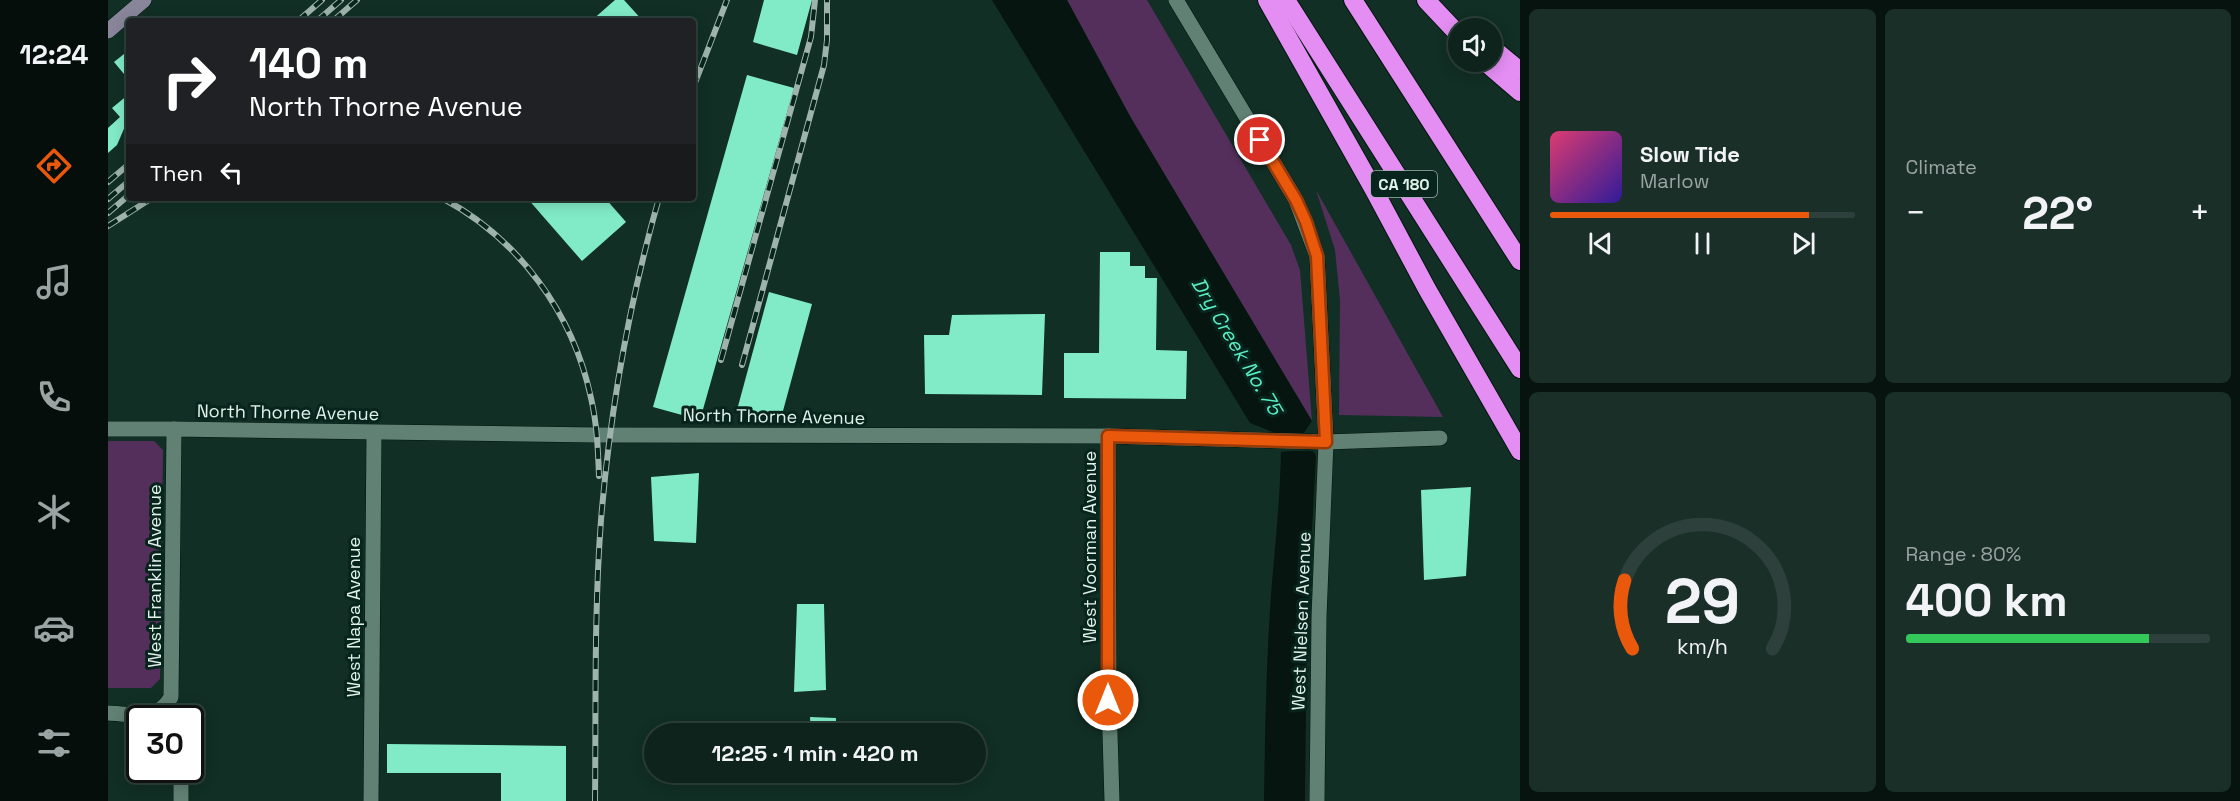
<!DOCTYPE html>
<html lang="en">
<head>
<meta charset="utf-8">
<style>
	:root { --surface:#0d231c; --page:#1b2f29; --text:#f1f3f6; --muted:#9aa4a3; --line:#2d403b; --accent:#ea580c }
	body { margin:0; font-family:"Space Grotesk",sans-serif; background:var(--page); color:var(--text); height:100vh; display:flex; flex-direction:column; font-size:22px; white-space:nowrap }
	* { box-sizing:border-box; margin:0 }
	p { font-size:20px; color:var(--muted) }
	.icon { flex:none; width:33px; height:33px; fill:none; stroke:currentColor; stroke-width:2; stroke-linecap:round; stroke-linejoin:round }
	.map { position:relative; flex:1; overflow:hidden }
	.details { display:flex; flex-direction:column; gap:9px; padding:9px; background:#07130f; width:720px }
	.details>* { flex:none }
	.hud { position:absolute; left:18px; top:18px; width:570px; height:183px; border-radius:6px; box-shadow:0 3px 15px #0003,0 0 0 2px var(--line); background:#202124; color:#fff; overflow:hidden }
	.tools { position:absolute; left:1340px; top:18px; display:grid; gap:12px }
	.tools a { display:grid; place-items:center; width:54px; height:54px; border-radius:50%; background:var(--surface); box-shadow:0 3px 15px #0003,0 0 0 2px var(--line); font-size:30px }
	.speed { position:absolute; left:18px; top:705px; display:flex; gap:12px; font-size:30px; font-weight:700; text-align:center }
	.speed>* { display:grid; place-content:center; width:78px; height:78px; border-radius:50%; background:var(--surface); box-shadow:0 3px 15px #0003,0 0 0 2px var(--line); line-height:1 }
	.speed .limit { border:3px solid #111; border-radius:9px; background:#fff; color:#111 }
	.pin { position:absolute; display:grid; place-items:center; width:51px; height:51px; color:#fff; margin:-26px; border:3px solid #fff; border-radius:50%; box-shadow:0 2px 6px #0007 }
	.me { position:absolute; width:66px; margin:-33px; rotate:0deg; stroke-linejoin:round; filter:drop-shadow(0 0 4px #0008) }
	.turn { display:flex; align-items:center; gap:21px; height:126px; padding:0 24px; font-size:27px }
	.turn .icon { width:78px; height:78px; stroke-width:2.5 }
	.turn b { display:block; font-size:42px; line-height:51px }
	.then { display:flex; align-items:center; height:57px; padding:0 24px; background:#0003; gap:12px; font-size:22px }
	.big { font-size:45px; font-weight:800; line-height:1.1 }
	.details .tile { flex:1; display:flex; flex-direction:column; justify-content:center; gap:9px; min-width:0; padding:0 21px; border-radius:9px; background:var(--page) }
	.details .dial { align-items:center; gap:0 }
	.dial svg { height:156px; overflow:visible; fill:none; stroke:var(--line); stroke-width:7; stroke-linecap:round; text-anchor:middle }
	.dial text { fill:var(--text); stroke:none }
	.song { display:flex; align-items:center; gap:18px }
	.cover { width:72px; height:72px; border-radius:9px; background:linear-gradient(135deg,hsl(340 70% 55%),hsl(250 70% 35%)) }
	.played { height:6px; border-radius:3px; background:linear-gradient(90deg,var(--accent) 85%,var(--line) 85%) }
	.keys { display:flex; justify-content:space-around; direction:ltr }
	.heat { display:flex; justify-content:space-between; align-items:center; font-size:33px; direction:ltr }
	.charge { height:9px; border-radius:4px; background:linear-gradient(90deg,#34c759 80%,var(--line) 0) }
	.details .tiles { flex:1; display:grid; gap:9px; grid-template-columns:repeat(2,1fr) }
	.trip { position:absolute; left:536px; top:723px; width:342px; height:60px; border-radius:30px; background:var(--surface); box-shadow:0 3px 15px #0003,0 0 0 2px var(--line); font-weight:800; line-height:60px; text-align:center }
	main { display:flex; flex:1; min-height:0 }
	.menu { display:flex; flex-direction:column; width:108px; justify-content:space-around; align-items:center; background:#050e0b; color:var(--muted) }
	.menu .icon { width:42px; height:42px }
	.menu .active { color:var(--accent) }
	.menu b { font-size:27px; color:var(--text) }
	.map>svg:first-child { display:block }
	.green { fill:#542f5b }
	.water { fill:#071510 }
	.building { fill:#81ebc7 }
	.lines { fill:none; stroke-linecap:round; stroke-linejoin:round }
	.minor-casing { stroke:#00170e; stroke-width:16 }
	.tertiary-casing { stroke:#00170e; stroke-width:16 }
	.secondary-casing { stroke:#00170e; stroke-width:16 }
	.motorway-casing { stroke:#00170e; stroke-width:20 }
	.minor { stroke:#628175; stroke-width:15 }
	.tertiary { stroke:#628175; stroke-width:15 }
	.secondary { stroke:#89859b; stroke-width:15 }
	.motorway { stroke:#e48ef3; stroke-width:18 }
	.rail-casing { stroke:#9eb3ab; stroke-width:6 }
	.rail { stroke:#07251c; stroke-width:4; stroke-dasharray:11; stroke-linecap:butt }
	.route-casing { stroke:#983908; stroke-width:15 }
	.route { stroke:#ea580c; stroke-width:10 }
	.labels { text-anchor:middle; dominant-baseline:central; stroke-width:6; stroke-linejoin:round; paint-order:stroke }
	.shield { fill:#07251c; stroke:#9fb4ac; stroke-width:1.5 }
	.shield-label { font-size:16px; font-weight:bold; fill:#e0f1ea }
	.street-label { font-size:18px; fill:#e0f1ea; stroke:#07251c }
	.water-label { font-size:20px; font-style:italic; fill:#5aefc2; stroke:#07251c }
</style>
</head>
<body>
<main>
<nav class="menu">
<b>12:24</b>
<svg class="icon active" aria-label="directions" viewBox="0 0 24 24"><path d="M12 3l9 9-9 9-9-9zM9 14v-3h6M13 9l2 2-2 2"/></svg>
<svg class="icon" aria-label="music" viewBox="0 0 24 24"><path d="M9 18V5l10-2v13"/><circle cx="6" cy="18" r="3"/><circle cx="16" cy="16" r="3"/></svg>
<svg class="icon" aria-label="phone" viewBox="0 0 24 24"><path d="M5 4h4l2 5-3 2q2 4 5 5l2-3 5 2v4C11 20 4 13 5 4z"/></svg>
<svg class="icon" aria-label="climate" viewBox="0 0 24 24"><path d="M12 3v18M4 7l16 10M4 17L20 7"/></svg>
<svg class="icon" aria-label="car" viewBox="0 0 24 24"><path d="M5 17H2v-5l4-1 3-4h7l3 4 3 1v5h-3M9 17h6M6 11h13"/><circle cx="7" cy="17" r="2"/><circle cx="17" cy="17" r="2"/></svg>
<svg class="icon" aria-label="filters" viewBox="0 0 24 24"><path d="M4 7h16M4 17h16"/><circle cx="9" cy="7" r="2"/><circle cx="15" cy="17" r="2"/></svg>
</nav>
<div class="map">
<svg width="1412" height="801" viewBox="0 0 1412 801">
	<rect width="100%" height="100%" fill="#112f25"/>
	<g class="green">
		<path d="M959,0H1039L1183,245L1192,270L1204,421L1023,118Z"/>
		<path d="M1208,190L1335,417L1231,415L1232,300L1227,250Z"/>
		<path d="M0,441H46L55,450L52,679L43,688H0Z"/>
	</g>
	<g class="water">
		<path d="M884,0H959L1023,118L1204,421L1195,434H1170L1142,423Z"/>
		<path d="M1183,451H1205L1208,456L1199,620L1197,801H1156C1157,732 1158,663 1163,594C1167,547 1172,500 1173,452Z"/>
	</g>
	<g class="building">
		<path d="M507,0H516L535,21H483Z"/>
		<path d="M656,0H704L689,55L645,42Z"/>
		<path d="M21,50V80L6,62Z"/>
		<path d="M639,75L686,88L592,420L545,407Z"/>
		<path d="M21,94V128L18,124L9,145L0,153V128L12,117L4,108Z"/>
		<path d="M419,198H497L518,222L474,261Z"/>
		<path d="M992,252H1022V266H1037V278H1049L1048,350L1079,351L1078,399L956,398V353H991Z"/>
		<path d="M661,292L704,304L672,422L629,410Z"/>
		<path d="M937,314L934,395L817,394L816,335H841L844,315Z"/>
		<path d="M591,473L588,543L546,541L543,477Z"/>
		<path d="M1363,487L1358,576L1316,580L1313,490Z"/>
		<path d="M689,604H716L718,690L686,692Z"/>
		<path d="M702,717L728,718V734H703Z"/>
		<path d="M279,744L458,746V801H393V773H279Z"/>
	</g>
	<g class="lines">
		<g class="minor-casing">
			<g id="minor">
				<path d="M0,429H66"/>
				<path d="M1000,436L1001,700L1004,801"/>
				<path d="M1218,442L1332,438"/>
				<path d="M58,707L66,718"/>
				<path d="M73,801V770"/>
				<path d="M263,801L266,433"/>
			</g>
		</g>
		<g class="tertiary-casing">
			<g id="tertiary">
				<path d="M1068,0L1188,200L1209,256L1218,442L1211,617L1209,801"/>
				<path d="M0,713C24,714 50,722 63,697L66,429L489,435L1000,436L1218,442"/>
			</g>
		</g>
		<g class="secondary-casing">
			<path id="secondary" d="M0,31L36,0"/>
		</g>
		<g class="motorway-casing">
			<g id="motorway">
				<path d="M1159,0L1266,190L1319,289L1412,451"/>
				<path d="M1178,0L1412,369"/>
				<path d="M1245,0L1412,261"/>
				<path d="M1318,0L1350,34"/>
				<path d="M1383,47L1412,71"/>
				<path d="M1377,62L1412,92"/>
			</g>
		</g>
		<use href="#minor" class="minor"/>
		<use href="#tertiary" class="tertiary"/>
		<use href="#secondary" class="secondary"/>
		<use href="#motorway" class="motorway"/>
		<g class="rail-casing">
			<g id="rail">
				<path d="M190,21L214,0"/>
				<path d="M209,21L233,0"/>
				<path d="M225,21L249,0"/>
				<path d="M585,88L619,0"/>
				<path d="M0,182L21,164"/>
				<path d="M334,198C411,239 465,313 483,398C489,424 490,449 491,476"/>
				<path d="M0,199L21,181"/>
				<path d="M0,213L21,195"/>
				<path d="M0,226L44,198"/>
				<path d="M613,360L703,37L707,0"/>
				<path d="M634,365L716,65L719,40V0"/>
				<path d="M487,801C488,707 486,613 493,520C502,411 521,303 551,198"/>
			</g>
		</g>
		<use href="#rail" class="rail"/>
	</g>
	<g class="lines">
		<g class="route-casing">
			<path id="route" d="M1000,700V436L1218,442L1209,256L1198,222L1188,200L1152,140"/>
		</g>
		<use href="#route" class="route"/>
	</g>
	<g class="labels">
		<rect class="shield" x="1263" y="171" width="66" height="26" rx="4.5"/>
		<g class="shield-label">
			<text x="1296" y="184">CA 180</text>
		</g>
		<g class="street-label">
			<text transform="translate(180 412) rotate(1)">North Thorne Avenue</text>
			<text transform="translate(666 416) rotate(1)">North Thorne Avenue</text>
			<text transform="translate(981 547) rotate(-90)">West Voorman Avenue</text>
			<text transform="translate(46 576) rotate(-90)">West Franklin Avenue</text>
			<text transform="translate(245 617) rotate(-90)">West Napa Avenue</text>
			<text transform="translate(1193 621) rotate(-88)">West Nielsen Avenue</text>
		</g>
		<g class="water-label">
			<text transform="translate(1129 346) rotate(59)">Dry Creek No. 75</text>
		</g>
	</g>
</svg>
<div class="tools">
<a><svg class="icon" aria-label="sound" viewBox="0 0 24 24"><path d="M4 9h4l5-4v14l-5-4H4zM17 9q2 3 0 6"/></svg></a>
</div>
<div class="speed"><div class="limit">30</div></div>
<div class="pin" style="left:1152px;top:140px;background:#d93025"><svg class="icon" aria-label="arrive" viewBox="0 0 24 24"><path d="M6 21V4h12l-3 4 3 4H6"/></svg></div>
<svg class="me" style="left:1000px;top:700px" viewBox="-20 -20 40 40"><circle r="17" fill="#ea580c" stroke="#fff" stroke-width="3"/><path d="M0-11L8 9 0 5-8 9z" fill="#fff"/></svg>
<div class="trip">12:25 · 1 min · 420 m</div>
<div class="hud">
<div class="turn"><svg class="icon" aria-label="right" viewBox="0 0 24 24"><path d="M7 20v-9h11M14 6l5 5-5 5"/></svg><div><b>140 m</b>North Thorne Avenue</div></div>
<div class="then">Then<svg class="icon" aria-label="left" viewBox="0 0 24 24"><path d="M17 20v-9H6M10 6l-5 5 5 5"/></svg></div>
</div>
</div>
<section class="details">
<div class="tiles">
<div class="tile">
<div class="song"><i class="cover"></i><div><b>Slow Tide</b><p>Marlow</p></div></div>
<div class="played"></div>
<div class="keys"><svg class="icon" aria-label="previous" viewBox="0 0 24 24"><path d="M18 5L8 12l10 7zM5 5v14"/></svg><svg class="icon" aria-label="pause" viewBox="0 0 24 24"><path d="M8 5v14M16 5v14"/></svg><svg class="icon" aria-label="next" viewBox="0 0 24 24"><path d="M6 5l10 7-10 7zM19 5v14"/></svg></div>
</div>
<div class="tile"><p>Climate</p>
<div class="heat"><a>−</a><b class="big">22°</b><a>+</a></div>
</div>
<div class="tile dial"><svg viewBox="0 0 100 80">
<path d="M14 69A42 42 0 1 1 86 69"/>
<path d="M14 69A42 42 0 0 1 10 34" stroke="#ea580c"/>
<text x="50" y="56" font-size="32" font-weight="700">29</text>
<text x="50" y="72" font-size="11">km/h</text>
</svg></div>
<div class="tile"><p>Range · 80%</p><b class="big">400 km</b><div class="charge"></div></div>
</div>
</section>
</main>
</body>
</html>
